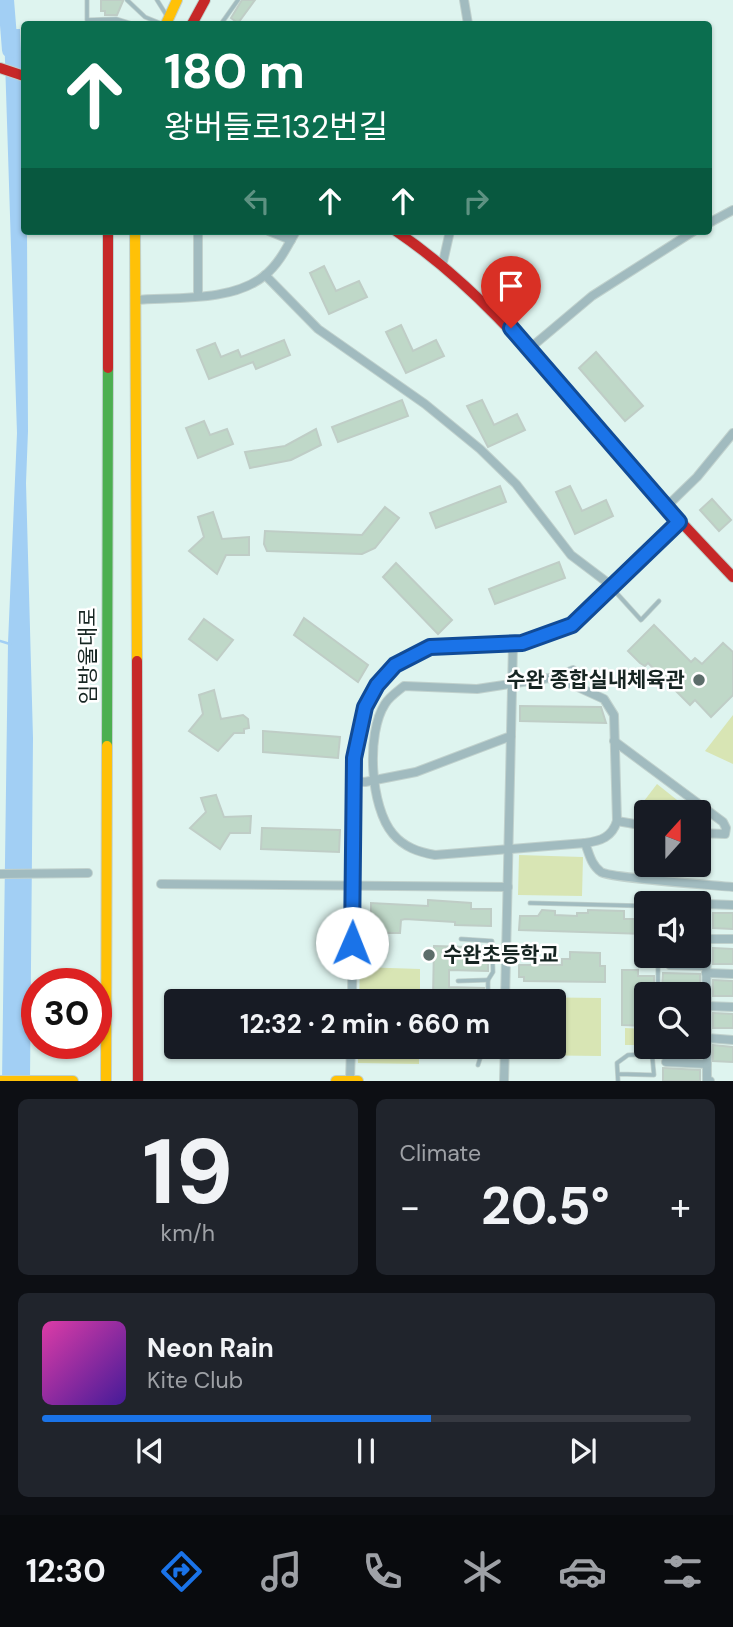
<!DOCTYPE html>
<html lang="en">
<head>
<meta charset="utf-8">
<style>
	:root { --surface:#171b24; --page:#20242c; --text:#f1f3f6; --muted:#9ea1a6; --line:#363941; --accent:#1a73e8 }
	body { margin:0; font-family:"DM Sans","Noto Sans KR",sans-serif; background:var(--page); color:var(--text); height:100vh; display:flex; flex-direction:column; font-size:26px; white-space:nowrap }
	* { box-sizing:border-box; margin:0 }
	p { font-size:23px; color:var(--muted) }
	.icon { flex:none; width:38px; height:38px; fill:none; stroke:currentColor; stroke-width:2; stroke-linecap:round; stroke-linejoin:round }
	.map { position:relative; height:1081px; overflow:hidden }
	.sheet { display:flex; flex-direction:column; gap:18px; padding:18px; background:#0d0f14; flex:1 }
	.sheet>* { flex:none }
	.banner { position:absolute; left:21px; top:21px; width:691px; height:214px; border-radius:7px; box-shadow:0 2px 5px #0004; background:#0b6e4f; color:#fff; overflow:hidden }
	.needle { width:46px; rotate:21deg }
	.tools { position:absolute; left:634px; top:800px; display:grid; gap:14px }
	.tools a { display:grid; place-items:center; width:77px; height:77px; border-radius:7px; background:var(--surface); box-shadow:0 2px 5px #0004; font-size:35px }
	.speed { position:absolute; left:21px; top:968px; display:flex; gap:14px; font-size:35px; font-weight:700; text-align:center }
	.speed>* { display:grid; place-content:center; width:91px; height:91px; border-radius:50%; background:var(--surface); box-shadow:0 2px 5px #0004; line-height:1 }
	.speed .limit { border:10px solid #d22; background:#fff; color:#111 }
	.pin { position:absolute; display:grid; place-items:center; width:60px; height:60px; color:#fff; margin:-72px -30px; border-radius:50% 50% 50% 0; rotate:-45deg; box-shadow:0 0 7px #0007 }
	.pin .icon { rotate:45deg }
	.me { position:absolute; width:77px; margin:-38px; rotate:1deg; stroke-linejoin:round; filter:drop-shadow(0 0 5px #0008) }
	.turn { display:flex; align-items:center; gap:24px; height:147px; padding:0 28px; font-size:32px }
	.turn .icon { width:91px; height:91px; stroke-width:2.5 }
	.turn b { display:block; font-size:49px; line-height:60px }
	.lanes { display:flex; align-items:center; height:66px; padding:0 28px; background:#0003; justify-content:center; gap:35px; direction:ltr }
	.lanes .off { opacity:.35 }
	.big { font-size:52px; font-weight:700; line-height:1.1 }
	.sheet .widget { flex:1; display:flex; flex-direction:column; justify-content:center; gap:10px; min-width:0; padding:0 24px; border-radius:10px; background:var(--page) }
	.sheet .dial { align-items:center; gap:0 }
	.dial b { font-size:91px; line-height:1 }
	.song { display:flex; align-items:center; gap:21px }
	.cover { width:84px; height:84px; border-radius:10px; background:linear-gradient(135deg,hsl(320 70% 55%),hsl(260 70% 35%)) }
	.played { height:7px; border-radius:4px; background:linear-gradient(90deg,var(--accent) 60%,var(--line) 60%) }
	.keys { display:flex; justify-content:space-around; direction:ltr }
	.heat { display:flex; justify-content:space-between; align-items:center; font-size:38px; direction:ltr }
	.sheet .tiles { flex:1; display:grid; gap:18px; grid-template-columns:1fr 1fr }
	.widget:last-child { grid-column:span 2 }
	.trip { position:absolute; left:164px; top:989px; width:402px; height:70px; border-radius:7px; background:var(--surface); box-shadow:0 2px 5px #0004; font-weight:700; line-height:70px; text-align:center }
	.menu { display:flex; height:112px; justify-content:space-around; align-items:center; background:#090b0e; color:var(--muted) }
	.menu .icon { width:49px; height:49px }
	.menu .selected { color:var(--accent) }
	.menu b { font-size:32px; color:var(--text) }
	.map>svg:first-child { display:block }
	.green { fill:#d8e5b4 }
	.water { fill:#a2cff4 }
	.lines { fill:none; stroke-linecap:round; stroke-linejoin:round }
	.stream { stroke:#a2cff4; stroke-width:2.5 }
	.river { stroke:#a2cff4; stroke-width:16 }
	.building { fill:#bfd8c8; stroke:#bfcdc6; stroke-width:2 }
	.lane-casing { stroke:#c0d1cd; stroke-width:5 }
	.street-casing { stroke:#c0d1cd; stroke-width:10 }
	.fast-casing { stroke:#c0d1cd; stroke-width:12 }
	.slow-casing { stroke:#c0d1cd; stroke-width:12 }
	.jam-casing { stroke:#c0d1cd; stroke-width:12 }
	.lane { stroke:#a1bbbf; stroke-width:3.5 }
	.street { stroke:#a1bbbf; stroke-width:8 }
	.fast { stroke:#4caf50; stroke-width:10 }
	.slow { stroke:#ffc107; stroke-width:10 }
	.jam { stroke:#c62828; stroke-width:10 }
	.route-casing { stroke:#114b97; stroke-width:18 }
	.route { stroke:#1a73e8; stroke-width:12 }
	.poi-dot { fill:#5c6d6a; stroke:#fff; stroke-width:2.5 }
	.labels { text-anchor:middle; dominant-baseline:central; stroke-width:5; stroke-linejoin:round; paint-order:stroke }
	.street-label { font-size:21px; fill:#162522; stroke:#fff }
	.poi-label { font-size:21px; font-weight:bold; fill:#162522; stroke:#fff; text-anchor:end }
</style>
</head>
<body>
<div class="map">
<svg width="733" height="1081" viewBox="0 0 733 1081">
	<rect width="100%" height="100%" fill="#def4ef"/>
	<g class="green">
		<path d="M733,715V764L705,751Z"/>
		<path d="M657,784L677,800L668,812H658L644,801Z"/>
		<path d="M519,855L583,857L582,896L518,895Z"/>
		<path d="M360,967L420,969V1001H359Z"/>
		<path d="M519,997L601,998V1056L517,1055V1047L555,1046V1001H517Z"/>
		<path d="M625,1028L646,1029V1045H625Z"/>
		<path d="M358,1047H419V1064L358,1063Z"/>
	</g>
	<path class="water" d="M4,29H20L24,120V231H27L28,431L26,483L33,738L30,1081H2L8,643L17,433Z"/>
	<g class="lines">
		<path class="stream" d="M0,641L10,644"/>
		<path class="river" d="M6,0L10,50"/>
	</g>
	<g class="building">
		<path d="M101,0H123V1L117,15H105V11H101Z"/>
		<path d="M242,0H255L238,23L231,18Z"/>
		<path d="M324,266L336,291L359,281L367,297L329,314L310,273Z"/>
		<path d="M401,325L413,351L436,340L444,356L406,373L386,332Z"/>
		<path d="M284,340L290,355L256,369L253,362L209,379L197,350L215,343L221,357L238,350L241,357Z"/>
		<path d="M596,352L643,406L625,421L579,368Z"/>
		<path d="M402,400L408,416L338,442L332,427Z"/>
		<path d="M482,400L494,425L517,414L525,430L488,447L467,406Z"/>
		<path d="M204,421L210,435L227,429L233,444L198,458L186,428Z"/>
		<path d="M316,429L321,445L291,460L250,468L245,452L285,446Z"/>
		<path d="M500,486L506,502L436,528L430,513Z"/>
		<path d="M570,486L582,511L606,500L613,516L575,534L556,492Z"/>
		<path d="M712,499L731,520L719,531L700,510Z"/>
		<path d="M385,507L399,518L375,548L362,554L267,551L264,544L265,531L362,535Z"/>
		<path d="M213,512L222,539L249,537V555H226L217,574L189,551L204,537L198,517Z"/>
		<path d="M559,562L565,578L495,604L489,589Z"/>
		<path d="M396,563L452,620L438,634L383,577Z"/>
		<path d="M304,618L368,665L358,682L294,635Z"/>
		<path d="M204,619L233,640L217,660L189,639Z"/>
		<path d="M654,625L691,662L695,658L702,664L723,643L733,652V695L711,717L695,700L690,705L648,663L645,666L640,663L628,651Z"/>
		<path d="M214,690L221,719L243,715L248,719L249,728L244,729V733H234L218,751L189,731L203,714L199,695Z"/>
		<path d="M520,706L601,707L606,723L520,721Z"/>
		<path d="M263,731L340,737L338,758L263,752Z"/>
		<path d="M216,795L224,817L251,816L250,833H230L220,849L190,828L206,812L201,798Z"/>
		<path d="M262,828L340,830L339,852L261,849Z"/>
		<path d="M428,900L471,903V909H491V926L455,925V922L405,919L401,920L400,933H375V915H371V903L428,906Z"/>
		<path d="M542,910L555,911V915L577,916V913H588V910L624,911V919H646V934L519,930L520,916H538Z"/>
		<path d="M713,913H733V929L713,928Z"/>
		<path d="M434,946L468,947V955L488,956V971L449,970V987L484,988L483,1001H440V998H433Z"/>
		<path d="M713,948L733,949V964H713Z"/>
		<path d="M570,952L600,953V966H605V982L524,981V977H519V965H562V959H570Z"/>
		<path d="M622,970H638V976H654V994H646V1026L622,1025Z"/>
		<path d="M663,973L700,974V990L662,988Z"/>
		<path d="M713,980L733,981V996H713Z"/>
		<path d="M713,1013L733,1014V1028H713Z"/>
		<path d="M713,1045L733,1047V1062L713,1061Z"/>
		<path d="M663,1068L700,1070V1081H663Z"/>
	</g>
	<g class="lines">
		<g class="lane-casing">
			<g id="lane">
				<path d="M87,0V20L116,19L132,24"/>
				<path d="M127,0L145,17L162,24"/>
				<path d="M157,0L167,16"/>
				<path d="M221,24L238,0"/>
				<path d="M612,588L641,620L659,601"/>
				<path d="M530,903L646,906"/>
				<path d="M461,939L492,941L493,972L488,980V1001"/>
				<path d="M458,981L488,980"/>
				<path d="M658,994V956"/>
				<path d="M652,1054H656L657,1046"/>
				<path d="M478,1065L484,1046"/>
				<path d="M618,1074L654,1075L652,1054L628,1055L617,1063L618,1081"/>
			</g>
		</g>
		<g class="street-casing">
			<g id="street">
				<path d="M464,0L468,24"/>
				<path d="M709,223L733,210"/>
				<path d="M269,231L291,240"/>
				<path d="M443,262L450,231"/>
				<path d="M265,275L318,329L425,404L480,449L516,484L571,555L612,586"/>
				<path d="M198,295V231"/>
				<path d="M136,300C175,297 232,302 264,276C279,264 287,247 296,231"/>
				<path d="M529,349L592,296L694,231"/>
				<path d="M665,508L697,477L733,433"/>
				<path d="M573,670L556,677L477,689L404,686C398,691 389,697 385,704C366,733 370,807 393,834C404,847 418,852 435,855L585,843C589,853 591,865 601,872C610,878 713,885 733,887"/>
				<path d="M556,677L604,699L614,715L617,821C612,837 601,841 585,843"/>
				<path d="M614,741L723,822L726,828L725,834L698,833"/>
				<path d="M353,781L365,782L416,772L511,736"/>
				<path d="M617,821L646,826"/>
				<path d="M0,874L88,873"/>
				<path d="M161,884L508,887"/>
				<path d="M698,904H706L707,1081H710"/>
				<path d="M706,904L733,905"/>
				<path d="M706,939H733"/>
				<path d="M670,965L706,966"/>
				<path d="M706,973L733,974"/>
				<path d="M352,1001L354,758L365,707L377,685L395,665L430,647L522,643L540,639L572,625L679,522"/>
				<path d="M505,1001L513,644"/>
				<path d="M706,1006L733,1007"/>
				<path d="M707,1038L733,1040"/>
				<path d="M666,1062L707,1064"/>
				<path d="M350,1081L351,1046"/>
				<path d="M504,1081L505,1046"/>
			</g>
		</g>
		<g class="fast-casing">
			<path id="fast" d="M107,746L108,368"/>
		</g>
		<g class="slow-casing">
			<g id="slow">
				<path d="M166,24L177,0"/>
				<path d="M135,231L137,661"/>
				<path d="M0,1081H73"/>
				<path d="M106,1081L107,746"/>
				<path d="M336,1081H358"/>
			</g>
		</g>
		<g class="jam-casing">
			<g id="jam">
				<path d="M192,24L205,0"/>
				<path d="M0,68L24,76"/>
				<path d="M396,231C480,288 541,364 607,440C648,487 690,532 733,577"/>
				<path d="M108,368V231"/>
				<path d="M137,661L138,1081"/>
			</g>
		</g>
		<use href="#lane" class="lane"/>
		<use href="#street" class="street"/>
		<use href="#fast" class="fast"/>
		<use href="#slow" class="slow"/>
		<use href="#jam" class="jam"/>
	</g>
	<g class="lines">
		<g class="route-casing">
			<path id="route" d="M352,943L354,758L365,707L377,685L395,665L430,647L522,643L572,625L679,522L511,328"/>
		</g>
		<use href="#route" class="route"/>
	</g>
	<g class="poi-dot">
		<circle cx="699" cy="680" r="7"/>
		<circle cx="429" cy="955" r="7"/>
	</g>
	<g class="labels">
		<g class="street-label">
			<text transform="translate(88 656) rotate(-90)">임방울대로</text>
		</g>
		<g class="poi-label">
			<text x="685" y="680">수완 종합실내체육관</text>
			<text x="443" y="955" text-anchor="start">수완초등학교</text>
		</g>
	</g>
</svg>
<div class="tools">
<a><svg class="needle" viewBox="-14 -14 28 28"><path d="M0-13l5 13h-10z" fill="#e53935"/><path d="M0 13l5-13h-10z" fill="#9ea1a6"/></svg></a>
<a><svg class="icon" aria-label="sound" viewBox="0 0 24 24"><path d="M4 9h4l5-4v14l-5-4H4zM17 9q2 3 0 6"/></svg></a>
<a><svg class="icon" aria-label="search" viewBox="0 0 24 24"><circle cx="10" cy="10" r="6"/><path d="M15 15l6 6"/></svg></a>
</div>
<div class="speed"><div class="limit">30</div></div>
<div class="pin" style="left:511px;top:328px;background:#d93025"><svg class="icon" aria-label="arrive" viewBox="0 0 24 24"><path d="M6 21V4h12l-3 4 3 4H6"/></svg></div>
<svg class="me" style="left:352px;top:943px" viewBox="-20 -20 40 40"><circle r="19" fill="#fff"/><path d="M0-13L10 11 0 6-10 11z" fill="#1a73e8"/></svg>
<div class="trip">12:32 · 2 min · 660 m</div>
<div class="banner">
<div class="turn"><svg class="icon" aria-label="ahead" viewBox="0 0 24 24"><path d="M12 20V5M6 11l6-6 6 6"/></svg><div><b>180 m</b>왕버들로132번길</div></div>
<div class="lanes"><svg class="icon off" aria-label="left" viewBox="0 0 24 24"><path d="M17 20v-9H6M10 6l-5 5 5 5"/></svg><svg class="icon" aria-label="ahead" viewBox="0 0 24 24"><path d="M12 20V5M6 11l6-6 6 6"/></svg><svg class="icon" aria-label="ahead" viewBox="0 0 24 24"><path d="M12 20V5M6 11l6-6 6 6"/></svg><svg class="icon off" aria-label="right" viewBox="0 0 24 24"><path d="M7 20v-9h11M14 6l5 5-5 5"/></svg></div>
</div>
</div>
<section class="sheet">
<div class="tiles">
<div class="widget dial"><b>19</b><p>km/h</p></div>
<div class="widget"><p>Climate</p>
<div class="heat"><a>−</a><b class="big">20.5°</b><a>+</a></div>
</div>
<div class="widget">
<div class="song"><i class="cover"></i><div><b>Neon Rain</b><p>Kite Club</p></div></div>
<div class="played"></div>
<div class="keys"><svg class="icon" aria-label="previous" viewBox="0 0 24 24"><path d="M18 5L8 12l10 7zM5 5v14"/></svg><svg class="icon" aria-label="pause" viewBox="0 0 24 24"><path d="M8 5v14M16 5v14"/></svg><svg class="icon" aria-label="next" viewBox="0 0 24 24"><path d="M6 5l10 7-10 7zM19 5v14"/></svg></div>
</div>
</div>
</section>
<nav class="menu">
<b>12:30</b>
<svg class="icon selected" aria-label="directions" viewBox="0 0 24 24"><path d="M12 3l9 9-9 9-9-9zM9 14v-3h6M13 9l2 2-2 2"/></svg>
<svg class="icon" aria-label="music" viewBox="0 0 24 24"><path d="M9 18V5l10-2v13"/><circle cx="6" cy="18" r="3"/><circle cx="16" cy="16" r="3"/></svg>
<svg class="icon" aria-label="phone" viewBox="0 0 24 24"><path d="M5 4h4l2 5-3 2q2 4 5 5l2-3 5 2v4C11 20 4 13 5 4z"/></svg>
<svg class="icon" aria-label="climate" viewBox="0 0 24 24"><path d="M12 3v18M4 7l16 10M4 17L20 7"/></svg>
<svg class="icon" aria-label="car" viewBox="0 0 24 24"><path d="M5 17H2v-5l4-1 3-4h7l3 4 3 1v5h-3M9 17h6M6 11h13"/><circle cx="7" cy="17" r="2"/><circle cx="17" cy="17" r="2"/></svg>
<svg class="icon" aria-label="filters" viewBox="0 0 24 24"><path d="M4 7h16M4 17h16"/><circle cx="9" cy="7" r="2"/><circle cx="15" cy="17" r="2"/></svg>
</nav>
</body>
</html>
